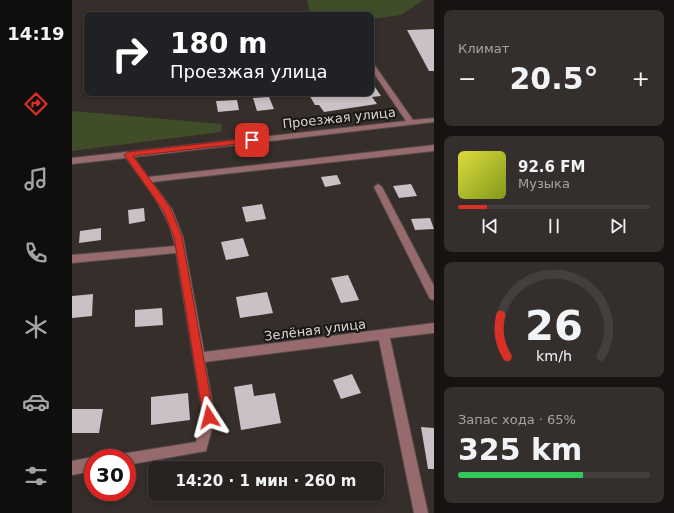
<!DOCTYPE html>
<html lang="ru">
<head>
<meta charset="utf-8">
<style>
	:root { --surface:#282220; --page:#342f2d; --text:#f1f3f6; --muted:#a5a4a5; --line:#443f3e; --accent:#d93025 }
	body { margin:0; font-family:"DejaVu Sans",sans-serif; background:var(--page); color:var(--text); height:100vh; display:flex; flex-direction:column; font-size:15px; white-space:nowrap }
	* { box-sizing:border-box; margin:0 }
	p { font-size:13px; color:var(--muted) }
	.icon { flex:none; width:22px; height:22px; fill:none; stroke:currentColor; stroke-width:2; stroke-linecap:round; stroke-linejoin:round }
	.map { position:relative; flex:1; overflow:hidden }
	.details { display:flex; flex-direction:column; gap:10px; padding:10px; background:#161312; width:240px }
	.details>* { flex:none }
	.hud { position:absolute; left:12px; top:12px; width:290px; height:84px; border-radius:8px; box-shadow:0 2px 6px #0003,0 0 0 1px var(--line); background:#202124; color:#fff; overflow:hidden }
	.speed { position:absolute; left:12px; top:449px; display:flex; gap:8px; font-size:20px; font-weight:700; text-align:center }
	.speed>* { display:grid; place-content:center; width:52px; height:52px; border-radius:50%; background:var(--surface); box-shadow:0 2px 6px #0003,0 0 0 1px var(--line); line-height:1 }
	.speed .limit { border:6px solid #d22; background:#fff; color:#111 }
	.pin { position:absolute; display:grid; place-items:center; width:34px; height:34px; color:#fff; margin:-17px; border-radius:8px; box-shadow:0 2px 6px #0006 }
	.me { position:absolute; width:44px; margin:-22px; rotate:351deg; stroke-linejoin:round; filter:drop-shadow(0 0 3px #0008) }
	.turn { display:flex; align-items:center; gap:14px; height:84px; padding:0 20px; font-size:18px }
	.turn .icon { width:52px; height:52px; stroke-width:2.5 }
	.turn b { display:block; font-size:28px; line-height:34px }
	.big { font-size:30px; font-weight:700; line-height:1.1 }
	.details .tile { flex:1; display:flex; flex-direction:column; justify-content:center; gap:6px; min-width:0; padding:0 14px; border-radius:8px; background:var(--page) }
	.details .dial { align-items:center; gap:0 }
	.dial svg { height:104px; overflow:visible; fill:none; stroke:var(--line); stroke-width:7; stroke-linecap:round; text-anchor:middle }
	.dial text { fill:var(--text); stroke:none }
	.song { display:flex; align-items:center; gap:12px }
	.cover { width:48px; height:48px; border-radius:6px; background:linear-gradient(135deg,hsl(60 70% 55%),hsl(70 70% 35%)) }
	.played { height:4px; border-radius:2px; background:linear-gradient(90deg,var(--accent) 15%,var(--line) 15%) }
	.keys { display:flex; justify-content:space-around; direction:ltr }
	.heat { display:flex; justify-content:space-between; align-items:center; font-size:22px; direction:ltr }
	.charge { height:6px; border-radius:3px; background:linear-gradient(90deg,#34c759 65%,var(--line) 0) }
	.trip { position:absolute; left:76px; top:461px; width:236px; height:40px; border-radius:8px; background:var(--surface); box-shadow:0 2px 6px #0003,0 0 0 1px var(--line); font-weight:700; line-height:40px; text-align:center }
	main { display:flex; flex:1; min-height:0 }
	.tabs { display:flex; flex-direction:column; width:72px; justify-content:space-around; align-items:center; background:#100e0d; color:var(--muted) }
	.tabs .icon { width:28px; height:28px }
	.tabs .selected { color:var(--accent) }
	.tabs b { font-size:18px; color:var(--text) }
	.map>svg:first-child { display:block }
	.green { fill:#3f4d28 }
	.building { fill:#c9c1c6 }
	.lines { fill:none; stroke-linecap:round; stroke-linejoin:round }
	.minor-casing { stroke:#504945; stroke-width:2 }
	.minor { fill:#976a6d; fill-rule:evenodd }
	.route { fill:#d93025; stroke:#8d1f18 }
	.labels { text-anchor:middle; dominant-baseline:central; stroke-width:4; stroke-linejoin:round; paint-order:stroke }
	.street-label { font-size:13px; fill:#dbd6d4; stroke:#1a1715 }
</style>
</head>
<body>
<main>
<nav class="tabs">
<b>14:19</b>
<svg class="icon selected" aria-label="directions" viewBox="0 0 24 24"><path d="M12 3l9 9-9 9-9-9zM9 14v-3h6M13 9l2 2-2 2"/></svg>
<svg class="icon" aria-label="music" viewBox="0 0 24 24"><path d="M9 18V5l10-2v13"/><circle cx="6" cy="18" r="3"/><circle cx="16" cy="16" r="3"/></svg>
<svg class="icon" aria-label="phone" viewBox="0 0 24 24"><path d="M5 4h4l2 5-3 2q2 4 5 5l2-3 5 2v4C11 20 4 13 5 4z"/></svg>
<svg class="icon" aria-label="climate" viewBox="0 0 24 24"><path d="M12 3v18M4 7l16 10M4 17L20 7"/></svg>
<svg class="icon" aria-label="car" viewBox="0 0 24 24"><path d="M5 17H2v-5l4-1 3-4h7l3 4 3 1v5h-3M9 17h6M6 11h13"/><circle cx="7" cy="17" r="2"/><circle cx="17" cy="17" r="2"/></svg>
<svg class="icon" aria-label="filters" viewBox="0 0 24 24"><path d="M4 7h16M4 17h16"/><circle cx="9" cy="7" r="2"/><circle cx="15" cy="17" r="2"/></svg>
</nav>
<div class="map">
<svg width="362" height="513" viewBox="0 0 362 513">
	<rect width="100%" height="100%" fill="#352e2a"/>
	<g class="green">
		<path d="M235,0H351L329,15L299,19V15L238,14Z"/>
		<path d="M0,111L150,124L149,132L0,151Z"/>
	</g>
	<g class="building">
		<path d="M362,29V71H357L335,30Z"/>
		<path d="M299,81L309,96L300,97L305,104L252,112L247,105H243L236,93H299Z"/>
		<path d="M197,97L202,109L185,111L181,98Z"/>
		<path d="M165,100L167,110L146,112L144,101Z"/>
		<path d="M265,175L269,184L253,187L249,177Z"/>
		<path d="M339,184L345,196L327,198L321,186Z"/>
		<path d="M190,204L194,219L174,222L170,207Z"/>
		<path d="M72,208L73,221L57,224L56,210Z"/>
		<path d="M358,218L362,229L343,230L339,219Z"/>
		<path d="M29,228V240L7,243L8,231Z"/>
		<path d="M171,238L177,256L154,260L149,242Z"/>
		<path d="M276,275L287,300L269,303L259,278Z"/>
		<path d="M195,292L201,313L168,318L164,297Z"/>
		<path d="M21,294L20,316L0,318V296Z"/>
		<path d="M90,308L91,325L63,327V310Z"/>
		<path d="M280,374L289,393L269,399L261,380Z"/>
		<path d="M180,384L182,396L203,393L209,423L169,430L162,387Z"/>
		<path d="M116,393L118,420L79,425V397Z"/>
		<path d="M0,409H31L27,433H0Z"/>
		<path d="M349,427L362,428V469H356Z"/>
	</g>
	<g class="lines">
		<g class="minor-casing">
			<g id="minor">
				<path d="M299,62L301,63L341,120L362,118V122L62,157L76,177L362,145V151L80,182L100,209L111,237L132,352L362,323V333L318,338L356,513H342L307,340L133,362L143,417L134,451L55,465V458H49L50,454L55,453L124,442L131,417L104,253L0,263V255L103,246C97,212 73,185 54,158L0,164V158L334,121L299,69Z"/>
				<path d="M306,184L310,187L362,286V300L358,299L302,187Z"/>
				<path d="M21,457L22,458H21V471L0,475V461Z"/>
			</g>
		</g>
		<use href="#minor" class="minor"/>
	</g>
	<path class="route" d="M180,138L184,140L183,142L61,156L98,207L110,237L142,417L141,421L137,422L133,421L131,417L102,237L91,210L52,155L56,152Z"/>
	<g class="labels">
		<g class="street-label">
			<text transform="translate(267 118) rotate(-6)">Проезжая улица</text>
			<text transform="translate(243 330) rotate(-7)">Зелёная улица</text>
		</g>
	</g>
</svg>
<div class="speed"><div class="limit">30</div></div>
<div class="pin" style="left:180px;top:140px;background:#d93025"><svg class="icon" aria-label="arrive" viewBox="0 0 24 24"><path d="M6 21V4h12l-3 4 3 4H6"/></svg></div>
<svg class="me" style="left:137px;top:417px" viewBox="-20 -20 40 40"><path d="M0-17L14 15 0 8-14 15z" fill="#d93025" stroke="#fff" stroke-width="4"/></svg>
<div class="trip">14:20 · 1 мин · 260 m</div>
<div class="hud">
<div class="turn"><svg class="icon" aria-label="right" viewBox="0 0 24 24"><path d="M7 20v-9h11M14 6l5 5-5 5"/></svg><div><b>180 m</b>Проезжая улица</div></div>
</div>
</div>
<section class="details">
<div class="tile"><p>Климат</p>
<div class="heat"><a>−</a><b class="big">20.5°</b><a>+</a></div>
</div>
<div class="tile">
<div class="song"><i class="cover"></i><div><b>92.6 FM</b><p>Музыка</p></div></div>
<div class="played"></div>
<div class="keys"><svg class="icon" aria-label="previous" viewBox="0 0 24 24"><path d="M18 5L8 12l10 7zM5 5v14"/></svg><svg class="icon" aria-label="pause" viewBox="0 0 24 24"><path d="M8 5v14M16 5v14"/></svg><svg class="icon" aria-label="next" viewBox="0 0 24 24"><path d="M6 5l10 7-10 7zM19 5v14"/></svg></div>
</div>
<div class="tile dial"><svg viewBox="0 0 100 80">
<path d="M14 69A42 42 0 1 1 86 69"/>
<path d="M14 69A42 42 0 0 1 9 37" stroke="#d93025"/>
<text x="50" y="56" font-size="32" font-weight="700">26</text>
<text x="50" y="72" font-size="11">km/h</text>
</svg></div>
<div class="tile"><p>Запас хода · 65%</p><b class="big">325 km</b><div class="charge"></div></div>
</section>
</main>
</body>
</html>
